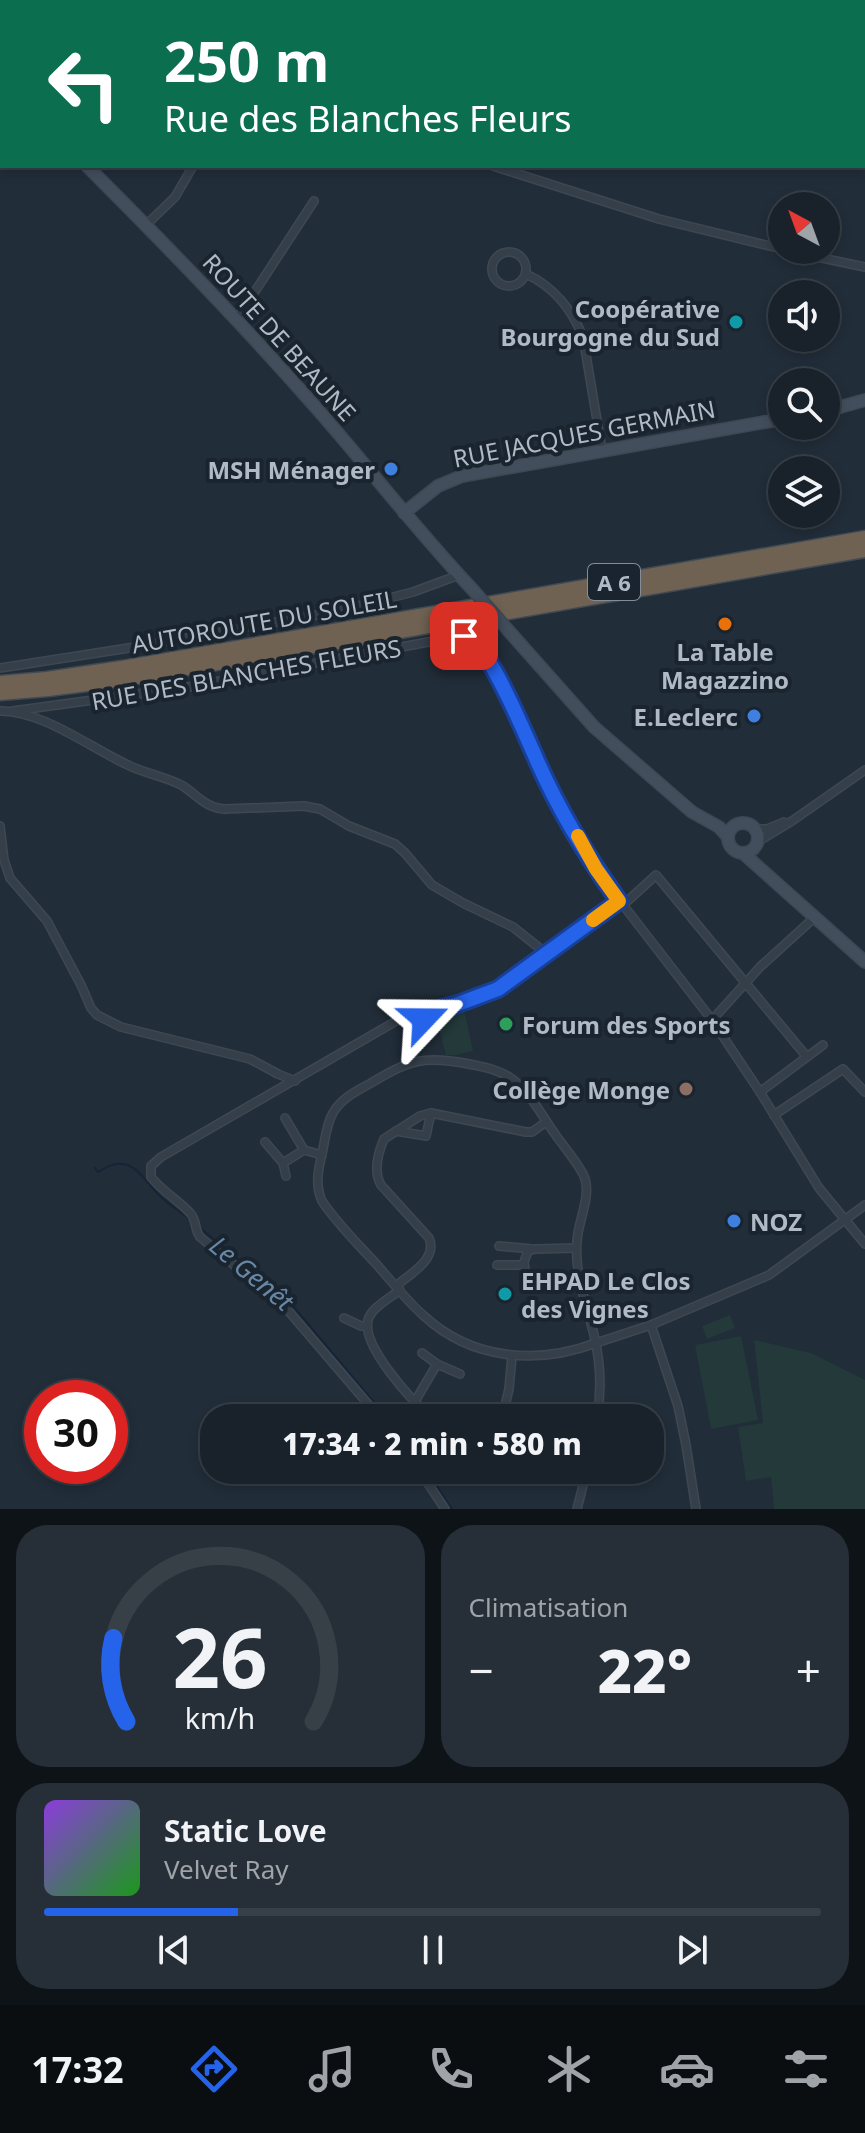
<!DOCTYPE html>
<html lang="fr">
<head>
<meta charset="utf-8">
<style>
	:root { --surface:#19222b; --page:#262f37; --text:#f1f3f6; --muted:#9fa4a9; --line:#373f47; --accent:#2563eb }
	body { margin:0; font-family:"Noto Sans",sans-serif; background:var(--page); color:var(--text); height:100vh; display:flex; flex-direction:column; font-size:30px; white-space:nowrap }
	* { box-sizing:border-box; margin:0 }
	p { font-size:26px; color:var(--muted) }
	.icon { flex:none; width:44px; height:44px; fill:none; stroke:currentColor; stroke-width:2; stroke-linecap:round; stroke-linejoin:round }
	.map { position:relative; height:1509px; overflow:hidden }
	.sheet { display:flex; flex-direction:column; gap:16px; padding:16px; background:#0e1318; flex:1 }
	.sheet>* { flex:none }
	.banner { position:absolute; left:0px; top:0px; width:866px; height:168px; box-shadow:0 4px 12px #0003,0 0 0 2px var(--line); background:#0b6e4f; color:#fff; overflow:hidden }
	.needle { width:52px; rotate:319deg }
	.tools { position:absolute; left:768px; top:192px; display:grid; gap:16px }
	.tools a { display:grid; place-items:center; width:72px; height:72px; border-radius:50%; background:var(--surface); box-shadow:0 4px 12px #0003,0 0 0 2px var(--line); font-size:40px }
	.speed { position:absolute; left:24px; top:1380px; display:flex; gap:16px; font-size:40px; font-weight:700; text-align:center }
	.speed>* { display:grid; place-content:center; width:104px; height:104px; border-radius:50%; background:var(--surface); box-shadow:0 4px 12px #0003,0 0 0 2px var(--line); line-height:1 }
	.speed .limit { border:12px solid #d22; background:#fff; color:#111 }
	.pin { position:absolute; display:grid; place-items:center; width:68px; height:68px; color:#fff; margin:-34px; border-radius:16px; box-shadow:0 4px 12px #0006 }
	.me { position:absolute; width:88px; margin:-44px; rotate:67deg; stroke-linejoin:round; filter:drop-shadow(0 0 6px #0008) }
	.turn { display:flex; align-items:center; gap:28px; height:168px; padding:0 32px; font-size:36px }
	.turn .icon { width:104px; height:104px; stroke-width:2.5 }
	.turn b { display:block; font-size:56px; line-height:68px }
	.big { font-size:60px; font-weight:800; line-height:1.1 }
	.sheet .widget { flex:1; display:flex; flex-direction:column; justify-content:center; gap:12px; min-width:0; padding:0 28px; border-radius:32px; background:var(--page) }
	.sheet .dial { align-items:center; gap:0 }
	.dial svg { height:208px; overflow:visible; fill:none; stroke:var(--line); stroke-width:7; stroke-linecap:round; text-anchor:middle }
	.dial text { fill:var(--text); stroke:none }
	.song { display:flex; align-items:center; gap:24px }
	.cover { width:96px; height:96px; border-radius:12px; background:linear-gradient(135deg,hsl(270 70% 55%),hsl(120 70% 35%)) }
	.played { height:8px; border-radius:4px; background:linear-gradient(90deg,var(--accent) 25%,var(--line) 25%) }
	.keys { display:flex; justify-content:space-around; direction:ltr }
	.heat { display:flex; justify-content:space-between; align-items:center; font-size:44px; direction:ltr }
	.sheet .tiles { flex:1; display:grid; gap:16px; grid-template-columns:1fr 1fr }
	.widget:last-child { grid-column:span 2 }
	.trip { position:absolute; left:200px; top:1404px; width:464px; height:80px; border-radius:32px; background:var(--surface); box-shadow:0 4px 12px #0003,0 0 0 2px var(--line); font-weight:800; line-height:80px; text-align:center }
	.tab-bar { display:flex; height:128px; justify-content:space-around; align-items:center; background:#0a0e11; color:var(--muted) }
	.tab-bar .icon { width:56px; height:56px }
	.tab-bar .active { color:var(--accent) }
	.tab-bar b { font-size:36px; color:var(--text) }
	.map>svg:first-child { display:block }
	.green { fill:#23393a }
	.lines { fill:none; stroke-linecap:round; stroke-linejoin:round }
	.stream { stroke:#152537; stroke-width:2 }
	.minor-casing { stroke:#3e4853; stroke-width:10 }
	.secondary-casing { stroke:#3e4853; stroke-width:14 }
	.motorway-casing { stroke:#404a54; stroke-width:17 }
	.minor { stroke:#353f4a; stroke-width:7 }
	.secondary { stroke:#434e5d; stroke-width:11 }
	.motorway { stroke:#706252; stroke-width:14 }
	.secondary-bridge-casing { stroke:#3e4853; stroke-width:14; stroke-linecap:butt }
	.secondary-bridge { stroke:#434e5d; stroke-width:11 }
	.route-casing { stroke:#184099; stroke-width:20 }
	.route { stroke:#2563eb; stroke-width:14 }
	.slow { stroke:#f59e0b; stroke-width:14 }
	.culture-dot { fill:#0f9aa8; stroke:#1a242e; stroke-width:3 }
	.shop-dot { fill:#3f7fe0; stroke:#1a242e; stroke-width:3 }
	.food-dot { fill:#e8710a; stroke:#1a242e; stroke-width:3 }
	.leisure-dot { fill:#2e9e5b; stroke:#1a242e; stroke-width:3 }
	.education-dot { fill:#8d6e63; stroke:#1a242e; stroke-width:3 }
	.labels { text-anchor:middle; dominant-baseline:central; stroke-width:8; stroke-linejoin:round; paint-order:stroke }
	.shield { fill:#1a242e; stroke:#838d98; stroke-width:2 }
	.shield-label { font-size:22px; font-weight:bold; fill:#b0bac6 }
	.poi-label { font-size:24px; font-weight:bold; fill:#b0bac6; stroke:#1a242e; text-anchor:end }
	.street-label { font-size:24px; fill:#b0bac6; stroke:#1a242e }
	.water-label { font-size:26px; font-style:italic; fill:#6887a5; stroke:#1a242e }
</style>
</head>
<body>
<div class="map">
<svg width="865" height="1509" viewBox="0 0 865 1509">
	<rect width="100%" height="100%" fill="#212d39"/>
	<g class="green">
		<path d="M464,1009L473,1051L455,1055H446L436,1018Z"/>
		<path d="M730,1315L735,1328L707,1339L702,1326Z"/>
		<path d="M741,1336L758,1420L711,1429L695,1345Z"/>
		<path d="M754,1340L811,1353L865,1380V1509H774L771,1477L746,1481L738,1427L763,1423Z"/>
	</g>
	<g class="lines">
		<g class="stream">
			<path d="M95,1168L98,1172C105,1168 113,1163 122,1164C139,1165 149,1187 161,1197C171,1206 182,1213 192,1221"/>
			<path d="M200,1228L288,1300L387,1418"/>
			<path d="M426,1470L452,1509"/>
		</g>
		<g class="minor-casing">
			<g id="minor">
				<path d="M0,61L2,62"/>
				<path d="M493,166L659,219L782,249"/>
				<path d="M146,225L175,197L193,166"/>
				<path d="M784,250L865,267"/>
				<circle cx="509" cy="269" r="17"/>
				<path d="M526,274C553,286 572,310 583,337L602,450"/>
				<path d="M237,319L314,201"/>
				<path d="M0,668L135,647L334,612L413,592L459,575"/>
				<path d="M0,711C42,710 92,749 130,766C147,774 167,777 183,786C198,796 206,808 225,809L304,806L320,809L349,826L395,844L405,853L432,885L463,903L513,927L547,954"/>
				<path d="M13,711L188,687L460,636L474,639L481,649L505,692L560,804L603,879L712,1020L760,1092L819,1188L865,1244"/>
				<path d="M0,826L4,860L10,878L47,921L81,985L91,1008L97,1015L121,1027L250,1059L278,1074L295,1081"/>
				<path d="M756,829H767L784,822"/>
				<path d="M759,841L792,821L865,770"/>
				<path d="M622,906L656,875L807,1057"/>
				<path d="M712,1020L760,967L815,917"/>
				<path d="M760,1092L823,1045"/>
				<path d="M774,1115L843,1069L865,1092"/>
				<path d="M285,1118L304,1150L322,1155"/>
				<path d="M396,1131L426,1136L431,1113"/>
				<path d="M265,1142L283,1163L286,1176"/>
				<path d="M283,1163L304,1150"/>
				<path d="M499,1246L532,1249"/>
				<path d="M497,1265H524"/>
				<path d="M526,1279L524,1262L528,1251L535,1249L576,1248"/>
				<path d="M396,1286C410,1274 438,1259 429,1238L381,1185C373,1171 378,1153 384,1139L420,1116L431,1113L526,1132H532L546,1122"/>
				<path d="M400,1290C390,1298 371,1308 368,1320C361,1346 413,1402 432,1418"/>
				<path d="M344,1318L361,1326H367"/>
				<path d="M651,1325L678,1406L686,1445L696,1509"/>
				<path d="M422,1353L437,1364L460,1374"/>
				<path d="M414,1403L437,1364"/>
				<path d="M380,1418L285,1307L200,1237C194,1229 197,1220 190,1213C178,1200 162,1191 151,1177V1166L161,1157L398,1020L443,1009L498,989L619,901"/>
				<path d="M502,1418L509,1389L512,1356"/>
				<path d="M597,1418C602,1389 601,1364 594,1335C586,1302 572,1268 578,1233C581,1215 592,1191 583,1174C575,1159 564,1147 555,1134C541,1115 529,1089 509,1077C497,1069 483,1067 469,1064C423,1055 410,1060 371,1083C357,1091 341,1098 333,1113C326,1124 325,1141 322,1154C318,1170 315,1186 322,1201C338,1225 359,1245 378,1266C393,1283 407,1301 424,1316C472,1360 537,1365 596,1343L651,1325L769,1275L865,1205"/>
				<path d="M419,1470L445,1509"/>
				<path d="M479,1470L482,1476L493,1480"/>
				<path d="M577,1509L587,1470"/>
			</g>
		</g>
		<g class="secondary-casing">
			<g id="secondary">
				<path d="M0,80L2,82"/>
				<path d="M87,166C166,245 244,325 318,410C370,469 418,532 473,590"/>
				<path d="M826,411L865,400"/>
				<path d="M404,513L438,486L462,476L782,419"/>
				<path d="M507,629L594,727L692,812L719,827L728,837"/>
				<circle cx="743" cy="838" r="15"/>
				<path d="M744,854L865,962"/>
			</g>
		</g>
		<g class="motorway-casing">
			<g id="motorway">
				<path d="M0,683L47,679L122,668L865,538"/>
				<path d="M0,693L48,689L125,679L865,550"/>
			</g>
		</g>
		<use href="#minor" class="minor"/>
		<use href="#secondary" class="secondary"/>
		<use href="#motorway" class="motorway"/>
		<g class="secondary-bridge-casing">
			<path id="secondary-bridge" d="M473,590L507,629"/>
		</g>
		<use href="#secondary-bridge" class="secondary-bridge"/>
	</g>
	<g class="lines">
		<g class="route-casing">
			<path id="route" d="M424,1019V1013L458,1004L498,989L619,901C588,858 556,805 535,756C519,720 501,678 479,645C475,639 471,637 464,636"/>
		</g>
		<use href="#route" class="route"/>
		<path class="slow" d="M578,836L596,869L619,901L593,920"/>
	</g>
	<g class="culture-dot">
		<circle cx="736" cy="322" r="8"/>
		<circle cx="505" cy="1294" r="8"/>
	</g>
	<g class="shop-dot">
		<circle cx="391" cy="469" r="8"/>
		<circle cx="754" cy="716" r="8"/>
		<circle cx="734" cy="1221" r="8"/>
	</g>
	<circle class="food-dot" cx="725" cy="624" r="8"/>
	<circle class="leisure-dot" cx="506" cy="1024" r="8"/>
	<circle class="education-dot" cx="686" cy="1089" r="8"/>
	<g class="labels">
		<rect class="shield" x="588" y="564" width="52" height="36" rx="6"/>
		<g class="shield-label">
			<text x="614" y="582">A 6</text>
		</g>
		<g class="poi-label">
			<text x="720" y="308">Coopérative<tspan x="720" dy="28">Bourgogne du Sud</tspan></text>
			<text x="375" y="469">MSH Ménager</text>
			<text x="725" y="651" text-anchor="middle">La Table<tspan x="725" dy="28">Magazzino</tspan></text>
			<text x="738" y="716">E.Leclerc</text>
			<text x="522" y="1024" text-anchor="start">Forum des Sports</text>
			<text x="670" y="1089">Collège Monge</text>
			<text x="750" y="1221" text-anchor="start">NOZ</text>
			<text x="521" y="1280" text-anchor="start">EHPAD Le Clos<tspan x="521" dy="28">des Vignes</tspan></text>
		</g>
		<g class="street-label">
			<text transform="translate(280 337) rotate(48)">ROUTE DE BEAUNE</text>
			<text transform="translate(584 433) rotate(-11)">RUE JACQUES GERMAIN</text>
			<text transform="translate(264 621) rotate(-10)">AUTOROUTE DU SOLEIL</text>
			<text transform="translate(246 674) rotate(-10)">RUE DES BLANCHES FLEURS</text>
		</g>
		<g class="water-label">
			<text transform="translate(252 1273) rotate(40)">Le Genêt</text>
		</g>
	</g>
</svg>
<div class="tools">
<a><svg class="needle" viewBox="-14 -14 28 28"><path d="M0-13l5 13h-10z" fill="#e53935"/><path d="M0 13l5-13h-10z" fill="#9fa4a9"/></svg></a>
<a><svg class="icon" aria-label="sound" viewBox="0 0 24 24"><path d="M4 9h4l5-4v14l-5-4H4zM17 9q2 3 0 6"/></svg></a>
<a><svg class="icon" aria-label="search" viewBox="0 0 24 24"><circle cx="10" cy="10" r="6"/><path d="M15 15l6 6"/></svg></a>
<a><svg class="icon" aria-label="layers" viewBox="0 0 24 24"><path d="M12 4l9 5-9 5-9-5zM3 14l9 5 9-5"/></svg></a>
</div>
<div class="speed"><div class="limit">30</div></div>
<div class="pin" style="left:464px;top:636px;background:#d93025"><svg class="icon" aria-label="arrive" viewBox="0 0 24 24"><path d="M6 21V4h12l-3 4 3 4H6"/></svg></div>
<svg class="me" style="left:424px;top:1019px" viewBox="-20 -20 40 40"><path d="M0-17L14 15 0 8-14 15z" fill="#2563eb" stroke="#fff" stroke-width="4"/></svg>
<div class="trip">17:34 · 2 min · 580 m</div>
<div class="banner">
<div class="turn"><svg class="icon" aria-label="left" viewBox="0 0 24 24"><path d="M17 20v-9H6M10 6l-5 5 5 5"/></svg><div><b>250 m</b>Rue des Blanches Fleurs</div></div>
</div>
</div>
<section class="sheet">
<div class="tiles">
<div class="widget dial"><svg viewBox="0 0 100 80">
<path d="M14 69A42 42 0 1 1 86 69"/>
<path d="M14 69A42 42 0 0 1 9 37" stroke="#2563eb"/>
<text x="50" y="56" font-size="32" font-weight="700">26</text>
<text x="50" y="72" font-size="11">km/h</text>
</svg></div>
<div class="widget"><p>Climatisation</p>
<div class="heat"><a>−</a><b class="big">22°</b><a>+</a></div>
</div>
<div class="widget">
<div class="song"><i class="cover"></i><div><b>Static Love</b><p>Velvet Ray</p></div></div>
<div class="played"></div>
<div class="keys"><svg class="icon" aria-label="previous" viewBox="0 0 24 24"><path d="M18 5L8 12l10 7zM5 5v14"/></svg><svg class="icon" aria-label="pause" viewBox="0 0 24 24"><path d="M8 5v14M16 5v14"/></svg><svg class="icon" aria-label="next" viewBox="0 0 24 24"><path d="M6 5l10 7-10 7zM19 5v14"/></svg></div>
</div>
</div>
</section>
<nav class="tab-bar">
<b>17:32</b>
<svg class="icon active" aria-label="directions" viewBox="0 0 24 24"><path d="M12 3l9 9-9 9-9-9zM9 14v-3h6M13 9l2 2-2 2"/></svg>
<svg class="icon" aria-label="music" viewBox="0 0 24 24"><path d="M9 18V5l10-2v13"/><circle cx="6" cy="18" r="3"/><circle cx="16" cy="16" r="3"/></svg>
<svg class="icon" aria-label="phone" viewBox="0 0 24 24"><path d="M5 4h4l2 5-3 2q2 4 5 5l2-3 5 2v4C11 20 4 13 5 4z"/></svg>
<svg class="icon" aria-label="climate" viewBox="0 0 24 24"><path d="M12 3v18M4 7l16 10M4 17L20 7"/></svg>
<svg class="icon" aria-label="car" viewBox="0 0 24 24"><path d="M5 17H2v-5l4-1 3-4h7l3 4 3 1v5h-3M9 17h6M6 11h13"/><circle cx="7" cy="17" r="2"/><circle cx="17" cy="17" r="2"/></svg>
<svg class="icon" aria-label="filters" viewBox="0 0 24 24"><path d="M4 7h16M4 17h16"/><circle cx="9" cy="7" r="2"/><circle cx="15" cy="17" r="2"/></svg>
</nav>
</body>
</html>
